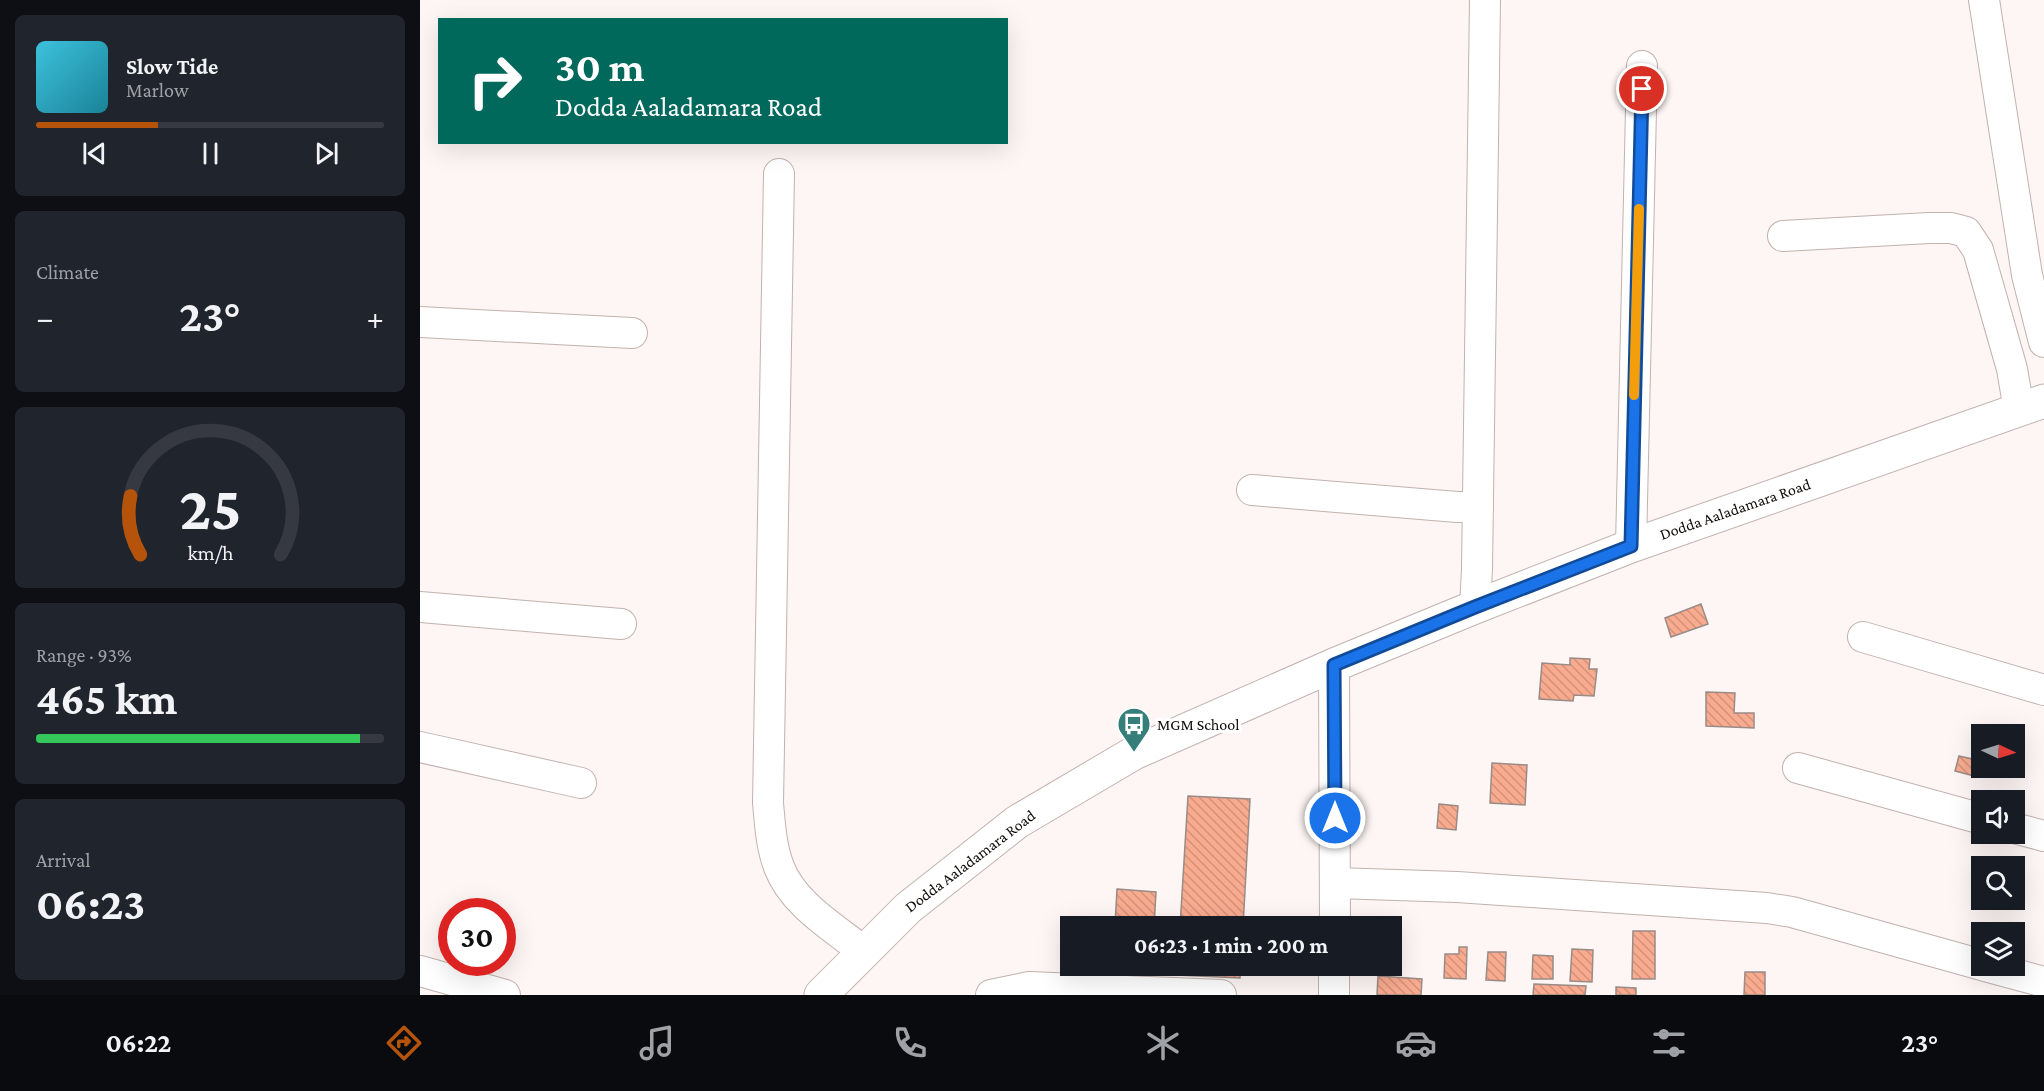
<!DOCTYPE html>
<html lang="en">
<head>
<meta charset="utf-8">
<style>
	:root { --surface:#171b24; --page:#20242c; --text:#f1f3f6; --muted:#9ea1a6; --line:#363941; --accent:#b45309 }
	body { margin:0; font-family:"Crimson Pro",serif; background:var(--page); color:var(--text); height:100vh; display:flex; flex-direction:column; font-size:22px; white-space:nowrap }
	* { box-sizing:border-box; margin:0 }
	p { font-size:20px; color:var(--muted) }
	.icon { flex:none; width:33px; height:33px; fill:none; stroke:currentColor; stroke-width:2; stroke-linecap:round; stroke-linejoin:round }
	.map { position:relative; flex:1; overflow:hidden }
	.details { display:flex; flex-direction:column; gap:15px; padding:15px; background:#0d0f14; width:420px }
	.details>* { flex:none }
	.top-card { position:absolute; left:18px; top:18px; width:570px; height:126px; border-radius:0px; box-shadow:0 6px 24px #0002; background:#00695c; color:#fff; overflow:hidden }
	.needle { width:39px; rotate:94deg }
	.controls { position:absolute; left:1551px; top:724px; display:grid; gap:12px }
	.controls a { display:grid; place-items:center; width:54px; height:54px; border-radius:0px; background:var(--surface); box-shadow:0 6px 24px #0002; font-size:30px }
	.speed { position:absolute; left:18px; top:898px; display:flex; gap:12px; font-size:30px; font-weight:700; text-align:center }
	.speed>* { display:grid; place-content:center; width:78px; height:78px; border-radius:50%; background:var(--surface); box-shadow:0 6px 24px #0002; line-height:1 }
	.speed .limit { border:9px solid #d22; background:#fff; color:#111 }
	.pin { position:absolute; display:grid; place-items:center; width:51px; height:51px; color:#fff; margin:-26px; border:3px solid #fff; border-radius:50%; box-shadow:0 2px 6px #0007 }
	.me { position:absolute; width:66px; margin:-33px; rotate:0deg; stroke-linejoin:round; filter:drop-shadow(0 0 4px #0008) }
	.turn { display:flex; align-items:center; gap:21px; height:126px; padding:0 18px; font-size:27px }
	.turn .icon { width:78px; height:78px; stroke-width:2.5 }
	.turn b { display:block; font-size:42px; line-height:51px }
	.big { font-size:45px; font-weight:700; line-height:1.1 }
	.details .tile { flex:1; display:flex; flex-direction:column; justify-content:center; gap:9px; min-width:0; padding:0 21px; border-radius:9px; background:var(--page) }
	.details .dial { align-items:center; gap:0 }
	.dial svg { height:156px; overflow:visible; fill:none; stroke:var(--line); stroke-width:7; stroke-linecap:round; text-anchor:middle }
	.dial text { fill:var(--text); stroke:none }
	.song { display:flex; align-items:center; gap:18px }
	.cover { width:72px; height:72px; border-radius:9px; background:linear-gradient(135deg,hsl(190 70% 55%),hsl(190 70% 35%)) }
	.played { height:6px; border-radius:3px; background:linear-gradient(90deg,var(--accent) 35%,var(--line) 35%) }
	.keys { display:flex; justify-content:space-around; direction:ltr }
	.heat { display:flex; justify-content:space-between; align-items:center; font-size:33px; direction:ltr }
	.charge { height:9px; border-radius:4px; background:linear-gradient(90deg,#34c759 93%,var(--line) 0) }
	.trip { position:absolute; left:640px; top:916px; width:342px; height:60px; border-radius:0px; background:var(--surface); box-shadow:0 6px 24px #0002; font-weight:700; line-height:60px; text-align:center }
	.tabs { display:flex; height:96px; justify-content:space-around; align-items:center; background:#090b0e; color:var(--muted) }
	.tabs .icon { width:42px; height:42px }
	.tabs .selected { color:var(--accent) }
	.tabs b { font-size:27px; color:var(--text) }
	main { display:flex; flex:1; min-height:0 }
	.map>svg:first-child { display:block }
	.building { fill:url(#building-back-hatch); stroke:#9a8b86; stroke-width:1.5 }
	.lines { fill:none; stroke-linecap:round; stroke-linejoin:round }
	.minor-casing { stroke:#c2b2ad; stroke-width:32 }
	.major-casing { stroke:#c2b2ad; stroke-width:35 }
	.minor { stroke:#fff; stroke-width:30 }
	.major { stroke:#fff; stroke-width:33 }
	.route-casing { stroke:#114b97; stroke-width:15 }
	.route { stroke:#1a73e8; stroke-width:10 }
	.slow { stroke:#f59e0b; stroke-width:10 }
	.labels { text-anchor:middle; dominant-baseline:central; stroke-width:6; stroke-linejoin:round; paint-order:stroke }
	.street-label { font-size:16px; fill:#100b09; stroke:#fff }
	.poi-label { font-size:16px; fill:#100b09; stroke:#fff; text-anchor:start }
</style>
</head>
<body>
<main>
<section class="details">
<div class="tile">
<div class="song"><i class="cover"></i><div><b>Slow Tide</b><p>Marlow</p></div></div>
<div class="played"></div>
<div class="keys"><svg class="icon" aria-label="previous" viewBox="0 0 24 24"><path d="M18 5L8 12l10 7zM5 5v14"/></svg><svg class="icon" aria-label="pause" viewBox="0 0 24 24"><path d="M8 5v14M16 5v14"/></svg><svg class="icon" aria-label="next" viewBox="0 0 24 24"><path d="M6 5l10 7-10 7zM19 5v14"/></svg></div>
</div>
<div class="tile"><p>Climate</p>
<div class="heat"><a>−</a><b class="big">23°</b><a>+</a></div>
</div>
<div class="tile dial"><svg viewBox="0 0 100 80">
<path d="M14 69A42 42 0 1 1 86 69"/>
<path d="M14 69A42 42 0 0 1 9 39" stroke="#b45309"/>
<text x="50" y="56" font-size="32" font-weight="700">25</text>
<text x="50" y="72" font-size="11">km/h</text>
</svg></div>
<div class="tile"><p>Range · 93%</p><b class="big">465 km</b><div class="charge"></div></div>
<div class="tile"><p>Arrival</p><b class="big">06:23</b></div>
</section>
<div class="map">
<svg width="1624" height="995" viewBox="0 0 1624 995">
	<defs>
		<pattern id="building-back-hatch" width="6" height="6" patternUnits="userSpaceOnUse" patternTransform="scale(1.5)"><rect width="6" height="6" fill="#f9ab8f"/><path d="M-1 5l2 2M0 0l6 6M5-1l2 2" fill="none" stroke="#d4927a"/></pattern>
	</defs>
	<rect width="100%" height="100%" fill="#fdf6f4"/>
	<g class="building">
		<path d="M1281,604L1288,624L1251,637L1245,618Z"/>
		<path d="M1150,658L1170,659L1169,669H1177L1174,696L1154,695L1153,701L1119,699L1122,663L1150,665Z"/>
		<path d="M1286,692L1315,693L1314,713H1334V728L1286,726Z"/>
		<path d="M1539,756L1562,761L1558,777L1535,771Z"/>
		<path d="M1072,763L1107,765L1105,805L1070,803Z"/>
		<path d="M768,796L830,799L823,927H760Z"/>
		<path d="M1019,804L1038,806L1036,830L1017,828Z"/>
		<path d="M697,889L736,892L734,927L695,926Z"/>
		<path d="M1213,931H1235V979H1212Z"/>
		<path d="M1039,947H1047L1046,979L1024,978L1025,954H1039Z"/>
		<path d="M1152,949L1173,950L1172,982L1150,981Z"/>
		<path d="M1068,952H1086L1085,981L1066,980Z"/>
		<path d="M1113,955L1133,956V979H1112Z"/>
		<path d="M758,966H820V978L757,975Z"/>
		<path d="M1325,972H1345V995H1324Z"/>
		<path d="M958,976L1002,979L1001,995H957Z"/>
		<path d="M1114,984L1166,986L1165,995H1113Z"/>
		<path d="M1196,987L1216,988V995H1196Z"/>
	</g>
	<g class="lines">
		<g class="minor-casing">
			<g id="minor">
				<path d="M1564,0L1607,275L1624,342"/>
				<path d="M359,174L348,803C350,824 351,846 359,867C373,904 413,927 443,951"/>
				<path d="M1363,236L1509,228H1531L1546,232L1558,250L1592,369L1599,410"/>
				<path d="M0,322L212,333"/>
				<path d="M832,490L1037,507H1058"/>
				<path d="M1211,546L1222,66"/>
				<path d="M0,607L201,624"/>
				<path d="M1055,607L1057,569L1065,0"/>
				<path d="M1443,637L1624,690"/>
				<path d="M914,665L915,927"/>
				<path d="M0,747L161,783"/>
				<path d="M1378,768L1562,819"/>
				<path d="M1594,828L1624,836"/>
				<path d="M916,883L1037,887L1347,908L1372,912L1562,965"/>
				<path d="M1565,966L1624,982"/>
				<path d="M0,971L85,995"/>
				<path d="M571,995L609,987L801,995"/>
				<path d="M914,995V966"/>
			</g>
		</g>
		<g class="major-casing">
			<path id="major" d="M401,995L488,908L597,822L714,753L914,665L1055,607L1211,546L1624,401"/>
		</g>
		<use href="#minor" class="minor"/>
		<use href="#major" class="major"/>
	</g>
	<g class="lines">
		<g class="route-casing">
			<path id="route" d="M915,818L914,665L1055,607L1211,546L1222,89"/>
		</g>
		<use href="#route" class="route"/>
		<path class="slow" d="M1214,395L1219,209"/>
	</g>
	<defs>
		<g id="bus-pin" transform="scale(1.725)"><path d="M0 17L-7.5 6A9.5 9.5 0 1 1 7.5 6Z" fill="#357e7a" stroke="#fff"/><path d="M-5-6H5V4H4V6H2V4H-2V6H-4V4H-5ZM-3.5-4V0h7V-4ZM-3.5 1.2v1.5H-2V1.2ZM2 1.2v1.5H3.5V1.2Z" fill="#fff"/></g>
	</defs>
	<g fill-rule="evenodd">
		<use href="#bus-pin" x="714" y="724"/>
	</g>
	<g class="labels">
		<g class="street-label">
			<text transform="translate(1315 509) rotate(-19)">Dodda Aaladamara Road</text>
			<text transform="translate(550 861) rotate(-37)">Dodda Aaladamara Road</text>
		</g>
		<g class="poi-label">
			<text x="737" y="724">MGM School</text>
		</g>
	</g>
</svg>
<div class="controls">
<a><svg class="needle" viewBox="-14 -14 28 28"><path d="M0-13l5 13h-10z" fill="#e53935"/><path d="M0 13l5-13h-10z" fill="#9ea1a6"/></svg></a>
<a><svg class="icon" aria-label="sound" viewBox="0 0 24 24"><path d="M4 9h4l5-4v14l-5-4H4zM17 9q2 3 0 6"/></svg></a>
<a><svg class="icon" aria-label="search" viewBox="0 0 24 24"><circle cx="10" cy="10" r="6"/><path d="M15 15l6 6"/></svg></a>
<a><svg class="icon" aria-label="layers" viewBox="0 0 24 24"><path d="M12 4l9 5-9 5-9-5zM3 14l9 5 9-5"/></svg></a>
</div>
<div class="speed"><div class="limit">30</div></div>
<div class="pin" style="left:1222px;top:89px;background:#d93025"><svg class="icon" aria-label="arrive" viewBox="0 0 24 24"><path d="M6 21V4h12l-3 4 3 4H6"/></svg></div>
<svg class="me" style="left:915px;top:818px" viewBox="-20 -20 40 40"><circle r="17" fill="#1a73e8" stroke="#fff" stroke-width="3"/><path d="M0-11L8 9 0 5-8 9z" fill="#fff"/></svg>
<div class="trip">06:23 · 1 min · 200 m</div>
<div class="top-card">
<div class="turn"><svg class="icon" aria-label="right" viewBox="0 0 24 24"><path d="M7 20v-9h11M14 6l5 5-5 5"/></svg><div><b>30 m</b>Dodda Aaladamara Road</div></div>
</div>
</div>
</main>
<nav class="tabs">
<b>06:22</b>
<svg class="icon selected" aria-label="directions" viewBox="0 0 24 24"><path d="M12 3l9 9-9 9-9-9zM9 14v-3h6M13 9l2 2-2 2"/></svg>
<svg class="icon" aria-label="music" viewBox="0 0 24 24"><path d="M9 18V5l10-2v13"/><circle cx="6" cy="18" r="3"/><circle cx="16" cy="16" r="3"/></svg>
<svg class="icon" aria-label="phone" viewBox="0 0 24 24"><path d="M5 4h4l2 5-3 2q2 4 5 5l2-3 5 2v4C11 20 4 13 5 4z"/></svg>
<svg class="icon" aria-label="climate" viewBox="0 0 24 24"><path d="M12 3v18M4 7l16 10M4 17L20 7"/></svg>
<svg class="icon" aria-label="car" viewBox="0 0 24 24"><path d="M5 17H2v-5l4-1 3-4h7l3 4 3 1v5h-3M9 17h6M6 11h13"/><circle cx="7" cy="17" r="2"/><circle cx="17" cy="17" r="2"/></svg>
<svg class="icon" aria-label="filters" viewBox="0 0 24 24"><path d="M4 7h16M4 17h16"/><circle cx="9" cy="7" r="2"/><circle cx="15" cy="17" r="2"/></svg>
<b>23°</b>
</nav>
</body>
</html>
